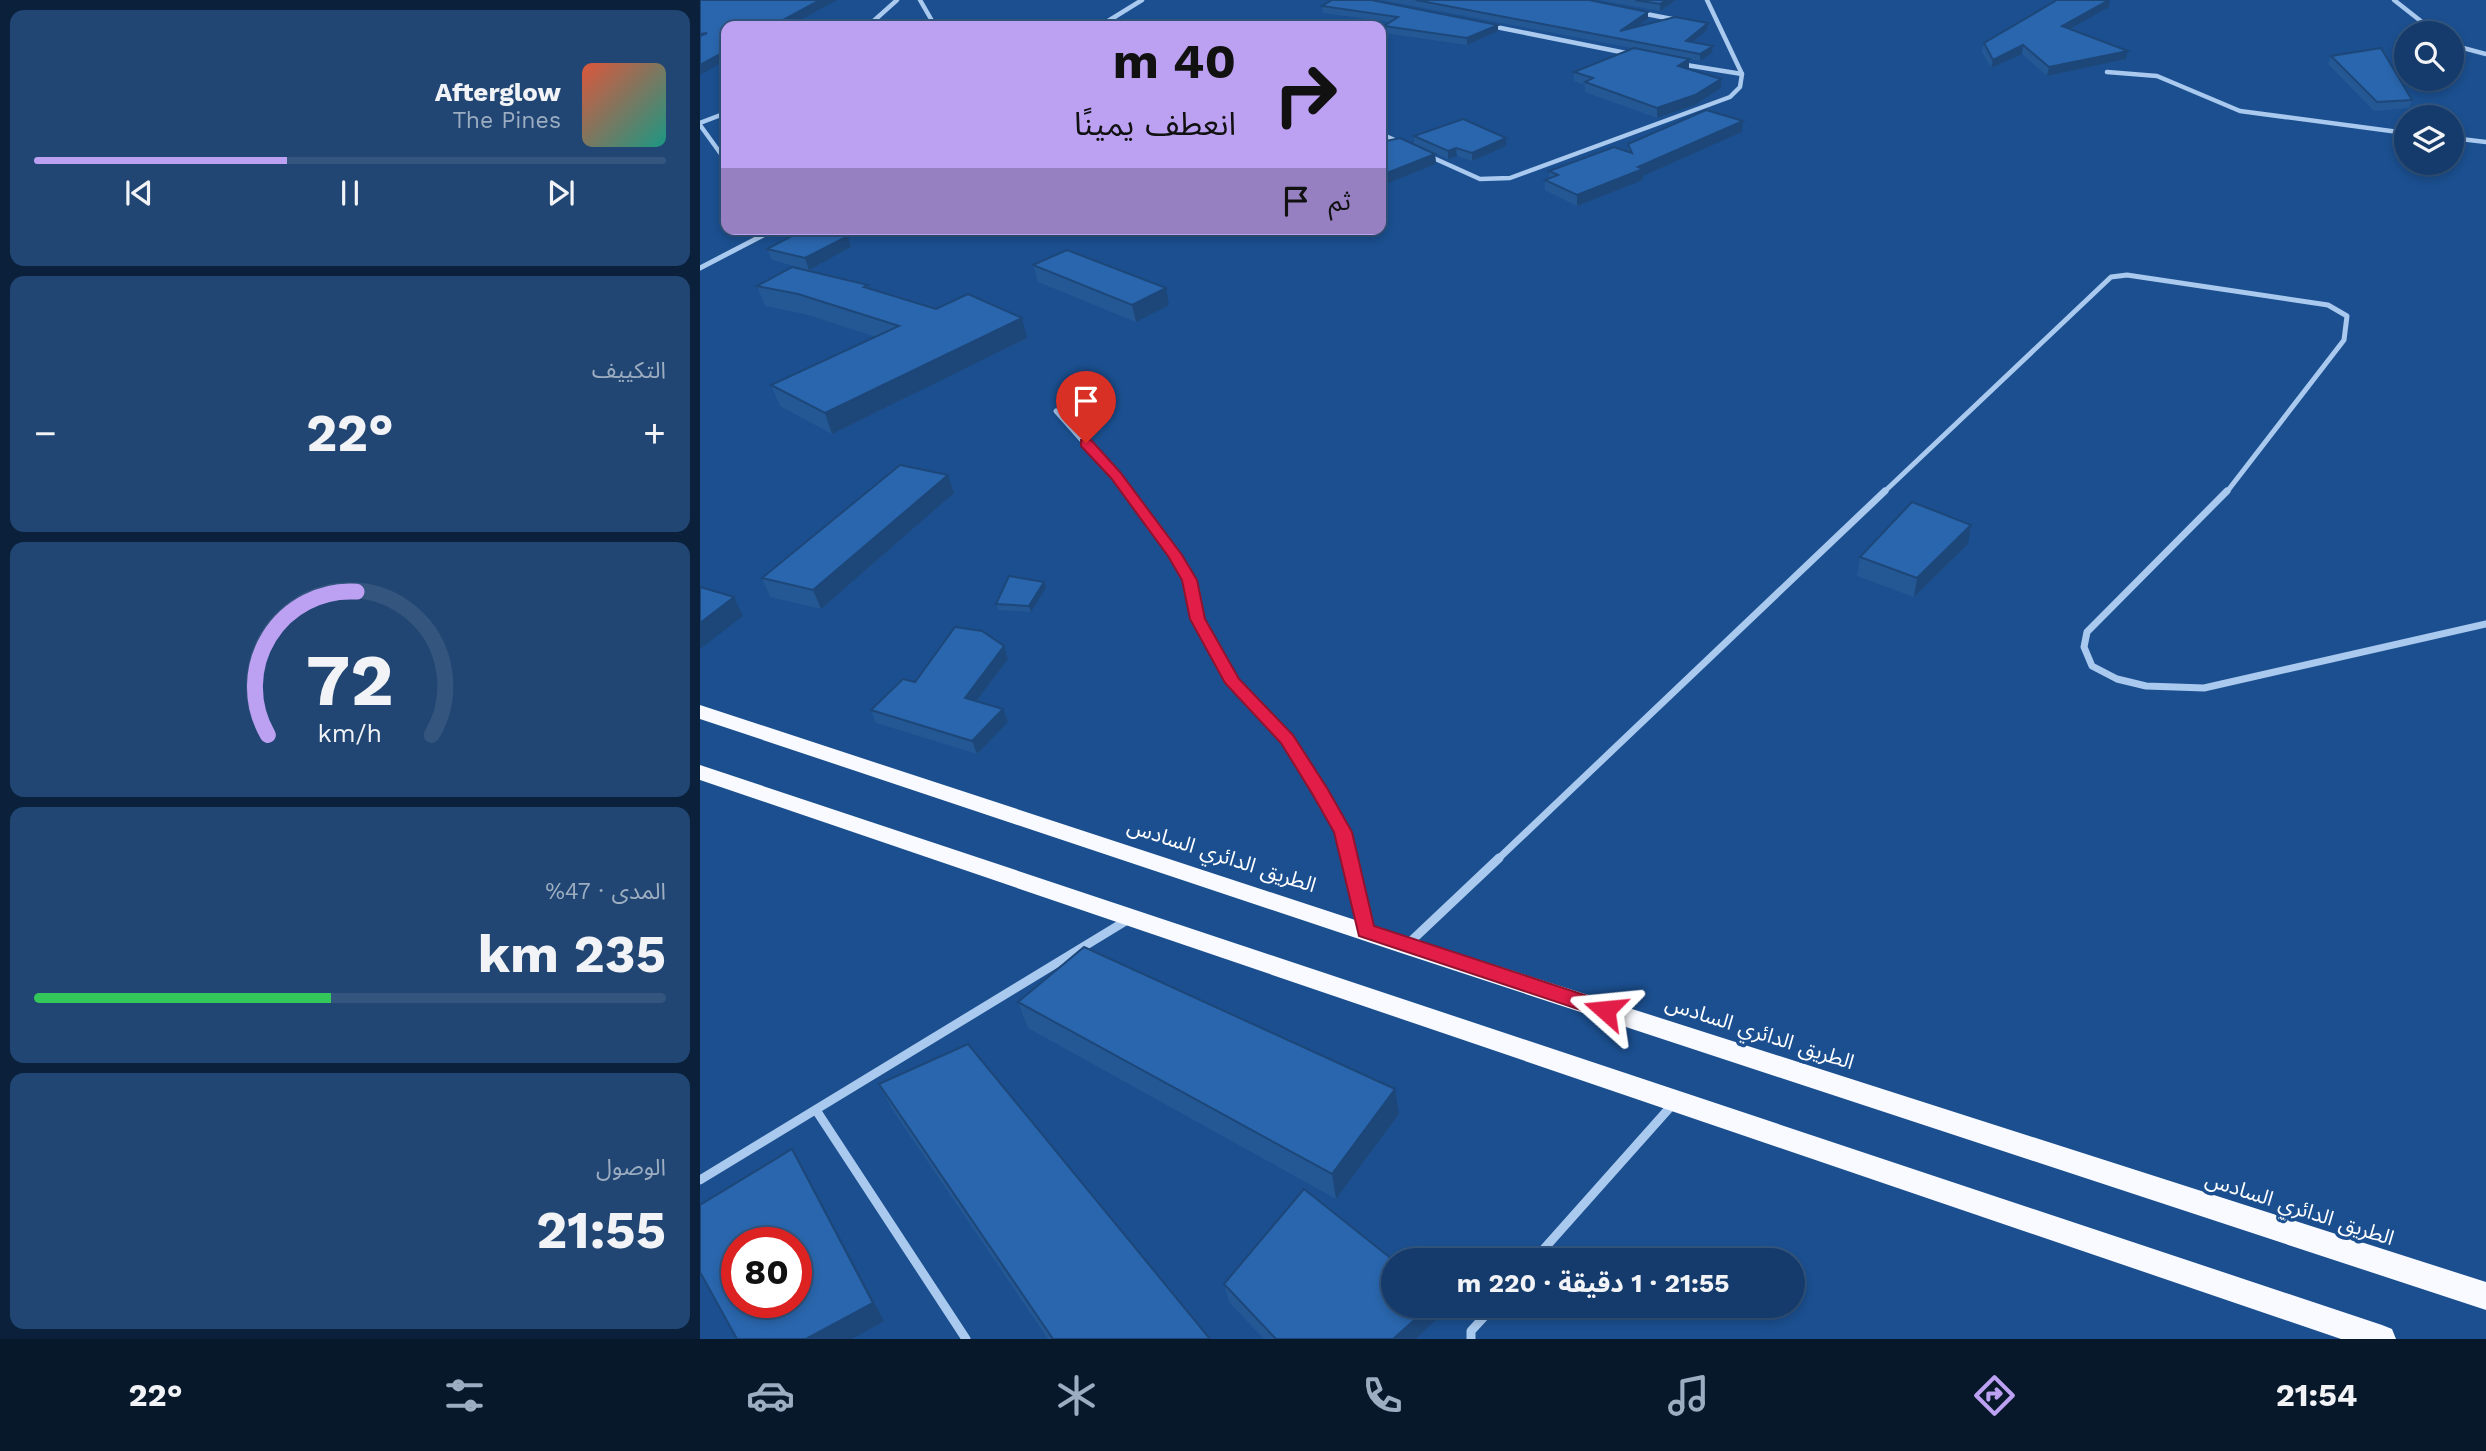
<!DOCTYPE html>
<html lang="ar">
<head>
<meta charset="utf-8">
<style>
	:root { --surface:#143b6b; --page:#214673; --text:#f1f3f6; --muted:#9dadc1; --line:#33557e; --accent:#bca0f2 }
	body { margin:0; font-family:"Work Sans","Noto Sans Arabic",sans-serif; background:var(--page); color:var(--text); direction:rtl; height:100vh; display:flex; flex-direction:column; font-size:26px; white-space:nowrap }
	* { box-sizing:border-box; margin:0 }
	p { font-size:23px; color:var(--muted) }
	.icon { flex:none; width:38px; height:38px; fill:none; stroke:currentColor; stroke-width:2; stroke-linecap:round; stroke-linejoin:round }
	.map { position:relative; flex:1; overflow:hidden; direction:ltr }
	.panel { display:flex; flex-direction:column; gap:10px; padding:10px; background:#0b203b; width:700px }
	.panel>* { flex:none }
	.hud { position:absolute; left:21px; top:21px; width:665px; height:214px; border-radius:14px; box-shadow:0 4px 10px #0003,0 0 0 2px var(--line); direction:rtl; background:#bca0f2; color:#111; overflow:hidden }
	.fabs { position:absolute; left:1694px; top:21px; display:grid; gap:14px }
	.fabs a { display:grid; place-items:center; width:70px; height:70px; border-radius:50%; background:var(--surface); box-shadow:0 4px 10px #0003,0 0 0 2px var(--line); font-size:35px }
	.speed { position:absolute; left:21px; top:1227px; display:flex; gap:14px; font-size:35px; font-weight:700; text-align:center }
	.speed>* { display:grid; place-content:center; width:91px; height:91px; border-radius:50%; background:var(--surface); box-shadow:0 4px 10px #0003,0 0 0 2px var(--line); line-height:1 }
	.speed .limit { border:10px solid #d22; background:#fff; color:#111 }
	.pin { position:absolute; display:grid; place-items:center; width:60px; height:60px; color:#fff; margin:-72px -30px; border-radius:50% 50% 50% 0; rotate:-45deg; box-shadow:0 0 7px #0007 }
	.pin .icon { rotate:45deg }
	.me { position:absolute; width:77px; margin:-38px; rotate:288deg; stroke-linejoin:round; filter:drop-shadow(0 0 5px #0008) }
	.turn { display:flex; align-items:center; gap:24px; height:147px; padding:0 35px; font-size:32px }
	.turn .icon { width:91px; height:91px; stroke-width:2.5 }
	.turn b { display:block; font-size:49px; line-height:60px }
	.then { display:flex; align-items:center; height:66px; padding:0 35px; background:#0003; gap:14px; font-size:26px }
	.big { font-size:52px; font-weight:700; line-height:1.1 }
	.panel .widget { flex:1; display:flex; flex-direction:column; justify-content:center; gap:10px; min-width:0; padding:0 24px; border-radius:14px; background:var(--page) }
	.panel .dial { align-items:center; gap:0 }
	.dial svg { height:182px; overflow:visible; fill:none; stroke:var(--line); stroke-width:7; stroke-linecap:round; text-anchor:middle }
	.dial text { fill:var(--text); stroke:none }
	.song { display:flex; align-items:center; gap:21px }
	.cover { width:84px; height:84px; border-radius:10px; background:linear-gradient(135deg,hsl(10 70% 55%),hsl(170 70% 35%)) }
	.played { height:7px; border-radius:4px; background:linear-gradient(90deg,var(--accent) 40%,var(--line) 40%) }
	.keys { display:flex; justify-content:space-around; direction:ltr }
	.heat { display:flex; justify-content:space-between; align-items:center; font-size:38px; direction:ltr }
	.charge { height:10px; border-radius:5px; background:linear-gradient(90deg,#34c759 47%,var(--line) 0) }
	.trip { position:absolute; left:681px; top:1248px; width:424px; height:70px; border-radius:35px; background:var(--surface); box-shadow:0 4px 10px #0003,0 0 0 2px var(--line); font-weight:700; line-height:70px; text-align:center; direction:rtl }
	.tabs { display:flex; height:112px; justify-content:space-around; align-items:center; background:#08182b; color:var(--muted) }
	.tabs .icon { width:49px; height:49px }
	.tabs .current { color:var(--accent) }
	.tabs b { font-size:32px; color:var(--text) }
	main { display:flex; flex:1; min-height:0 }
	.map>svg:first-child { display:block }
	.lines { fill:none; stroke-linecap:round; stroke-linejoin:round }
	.minor-far3 { stroke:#a9c9ee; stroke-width:4.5 }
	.minor-far2 { stroke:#a9c9ee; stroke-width:5 }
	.minor-far1 { stroke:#a9c9ee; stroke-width:7 }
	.minor { stroke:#a9c9ee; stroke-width:9 }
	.trunk { fill:#f8faff; fill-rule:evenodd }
	.wall { fill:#245895 }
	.shaded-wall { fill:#1d4779 }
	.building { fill:#2a66ad; stroke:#1d4779; stroke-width:2; fill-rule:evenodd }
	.route { fill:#e11d48; stroke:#92132f; stroke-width:2 }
	.labels { text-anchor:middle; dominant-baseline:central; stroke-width:7; stroke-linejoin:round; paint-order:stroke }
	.near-street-label { font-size:21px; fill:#fff; stroke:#1b4f8f }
</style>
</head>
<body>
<main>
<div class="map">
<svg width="1786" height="1339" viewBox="0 0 1786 1339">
	<rect width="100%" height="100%" fill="#1b4f8f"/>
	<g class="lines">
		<g class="minor-far3">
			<path d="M220,0L235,26"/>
			<path d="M1694,0L1736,33"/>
			<path d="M941,13L977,20"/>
			<path d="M168,26L197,0"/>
			<path d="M400,26L442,0"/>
			<path d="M791,26L931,54"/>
			<path d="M1752,45L1786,54"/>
			<path d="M980,64L1042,74"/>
			<path d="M1407,72L1457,76L1540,111L1706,133"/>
			<path d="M0,123L26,113"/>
			<path d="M0,125L26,161"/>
			<path d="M681,134L699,142"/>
			<path d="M1752,138L1786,142"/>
			<path d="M729,156L780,179L810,178L1030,97L1040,87L1042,74L1007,0"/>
		</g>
		<g class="minor-far2">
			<path d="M0,268L75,229"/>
			<path d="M356,411L429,493"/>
			<path d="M1183,493L1411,277L1427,275L1628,305L1647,316L1644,340L1526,493"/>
		</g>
		<g class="minor-far1">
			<path d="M428,491L490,580L497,619L533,683L587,739L620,792L643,833L649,860"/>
			<path d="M1527,491L1387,632L1384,647L1392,666L1417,679L1446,686L1504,688L1786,624"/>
			<path d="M797,860L1185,491"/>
		</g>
		<g class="minor">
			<path d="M649,858L665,930"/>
			<path d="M708,944L799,858"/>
			<path d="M116,1110L266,1339"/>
			<path d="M0,1180L429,919"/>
			<path d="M834,1260L973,1104"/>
			<path d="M771,1339V1331L794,1306"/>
		</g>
		<g class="trunk">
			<path d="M0,705L707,937L1786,1282V1310L698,952L0,719Z"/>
			<path d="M0,765L1682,1325L1692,1329L1696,1339H1641L0,780Z"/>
		</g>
	</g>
	<g class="wall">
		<path d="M682,0H889L948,19L936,27L1008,23L1007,30L993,42L1013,46L1012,53L1000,61Z"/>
		<path d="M899,0H976L960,11Z"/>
		<path d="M1357,0H1410L1409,7L1370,29L1426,59L1347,76L1322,54L1291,68L1282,52L1284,43Z"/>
		<path d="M622,6L798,31L767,45L684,33V26L690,22L623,13Z"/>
		<path d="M1631,56L1712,100L1709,108L1674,111L1628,64Z"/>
		<path d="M989,59L988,69L1021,88L995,105L957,118L885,92V85L874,81V72Z"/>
		<path d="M1043,121L1042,132L943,176V180L877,206L845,190V180L849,178V171L928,152V144Z"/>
		<path d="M714,136L806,138V146L772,161L757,156L748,159L714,144Z"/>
		<path d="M681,142L735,154L736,164L683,185L681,184Z"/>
		<path d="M151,247L109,270L72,260L67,249Z"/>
		<path d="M333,265L469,305L436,322L338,282Z"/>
		<path d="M168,285L169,289L327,338L132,434L80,406L71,385L176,337L105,314L65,306L57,286Z"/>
		<path d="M248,475L254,493L121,609L70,597L62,578Z"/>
		<path d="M1268,544L1214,597L1157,576L1160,557Z"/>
		<path d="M344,582L346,588L331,612L298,610L296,604Z"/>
		<path d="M304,646L308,659L277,701L303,709L308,722L277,754L176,723L171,710L215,682Z"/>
		<path d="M318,1002L699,1114L636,1199L328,1028Z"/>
		<path d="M179,1084L510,1339H348L192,1109Z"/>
		<path d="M524,1284L693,1306H740L741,1315L716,1339H564L529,1302Z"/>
	</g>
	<g class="shaded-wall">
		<path d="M120,0H137L89,26H72Z"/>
		<path d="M966,0H976L960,11V4Z"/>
		<path d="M1409,0H1410L1409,7L1361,34L1362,26Z"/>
		<path d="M948,12V19L920,38V31Z"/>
		<path d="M1008,23L1007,30L986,48V41Z"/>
		<path d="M798,25V31L767,45V38Z"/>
		<path d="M1323,45L1322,54L1291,68L1293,60Z"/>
		<path d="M1013,46L1012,53L1000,61V54Z"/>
		<path d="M26,51V60L0,75V65Z"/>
		<path d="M1428,51L1426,59L1347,76L1349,67Z"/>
		<path d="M989,59V69L978,76V66Z"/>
		<path d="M1021,79V88L995,105L957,118V108Z"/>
		<path d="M1043,121L1042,132L943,176V180L877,206V195Z"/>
		<path d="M806,138V146L772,161V153Z"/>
		<path d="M756,148L757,156L748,159V151Z"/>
		<path d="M735,154L736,164L683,185L682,175Z"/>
		<path d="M148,236L151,247L109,270L105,258Z"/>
		<path d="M466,288L469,305L436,322L432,305Z"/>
		<path d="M322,318L327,338L132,434L125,413Z"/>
		<path d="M248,475L254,493L121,609L113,590Z"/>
		<path d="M1271,525L1268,544L1214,597L1217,578Z"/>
		<path d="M344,582L346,588L331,612L329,606Z"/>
		<path d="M34,597L43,616L0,649V623Z"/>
		<path d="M304,646L308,659L269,711L265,698Z"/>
		<path d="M303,709L308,722L277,754L272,741Z"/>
		<path d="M695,1089L699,1114L636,1199L632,1174Z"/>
		<path d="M92,1149L103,1168L184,1321L152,1339H106Z"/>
		<path d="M730,1306H740L741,1315L716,1339H693Z"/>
	</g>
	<g class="building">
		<path d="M0,0H120L72,26H26V51L0,65V36L7,33L0,34Z"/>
		<path d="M632,0H671L798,25L767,38L684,26L698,17L622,6Z"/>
		<path d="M716,0H889L948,12L920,31L975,17L1008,23L986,41L1013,46L1000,54Z"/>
		<path d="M935,0H966L960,4Z"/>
		<path d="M1357,0H1409L1362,26L1428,51L1349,67L1323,45L1293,60L1284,43Z"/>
		<path d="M934,48L989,59L978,66L1021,79L995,95L957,108L885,82L893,78L874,72Z"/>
		<path d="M1681,48L1712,100L1677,102L1631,56Z"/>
		<path d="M1006,110L1043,121L938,167L943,169L877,195L845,180L858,175L849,171L914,147L932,153L928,144Z"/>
		<path d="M763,119L806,138L772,153L756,148L748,151L714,136Z"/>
		<path d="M700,138L735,154L682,175L681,174V142Z"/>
		<path d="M105,229H122L148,236L105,258L67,249Z"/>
		<path d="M367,250L466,288L432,305L333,265Z"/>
		<path d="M92,267L168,285L164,287L236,309L268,294L322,318L125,413L71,385L199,326L98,294L57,286Z"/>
		<path d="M200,465L248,475L113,590L62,578Z"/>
		<path d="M1212,502L1271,525L1217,578L1160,557Z"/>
		<path d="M309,576L344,582L329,606L296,604Z"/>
		<path d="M0,587L34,597L0,623Z"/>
		<path d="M255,627L282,631L304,646L265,698L303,709L272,741L171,710L203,679L215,682Z"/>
		<path d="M384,947L695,1089L632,1174L318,1002Z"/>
		<path d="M268,1044L510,1339H353L179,1084Z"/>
		<path d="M92,1149L173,1303L106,1339H37L0,1272V1205ZM37,1242H96V1302H37Z"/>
		<path d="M604,1189L693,1260V1306H730L693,1339H576L524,1284Z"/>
	</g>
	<path class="route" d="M381,440H391L420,472L482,555L497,580L505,619L539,679L593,735L627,788L652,832L674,926L912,1004L915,1010L912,1016L905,1018L659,936L634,832L613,795L581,743L525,683L490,619L482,580L468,556L411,478L381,446Z"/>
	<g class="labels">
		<g class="near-street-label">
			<text transform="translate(522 855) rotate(18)">الطريق الدائري السادس</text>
			<text transform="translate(1060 1032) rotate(18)">الطريق الدائري السادس</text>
			<text transform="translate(1600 1208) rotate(18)">الطريق الدائري السادس</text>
		</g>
	</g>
</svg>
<div class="fabs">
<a><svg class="icon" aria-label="search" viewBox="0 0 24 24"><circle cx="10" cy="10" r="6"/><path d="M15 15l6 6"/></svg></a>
<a><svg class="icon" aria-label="layers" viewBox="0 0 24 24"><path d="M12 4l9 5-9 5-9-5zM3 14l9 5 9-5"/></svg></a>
</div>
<div class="speed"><div class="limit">80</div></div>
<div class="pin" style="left:386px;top:443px;background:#d93025"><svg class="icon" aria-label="arrive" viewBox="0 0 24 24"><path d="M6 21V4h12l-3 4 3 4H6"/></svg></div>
<svg class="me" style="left:905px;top:1010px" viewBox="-20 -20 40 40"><path d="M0-17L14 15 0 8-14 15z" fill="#e11d48" stroke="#fff" stroke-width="4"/></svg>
<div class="trip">21:55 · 1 دقيقة · 220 m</div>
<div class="hud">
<div class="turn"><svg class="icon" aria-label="right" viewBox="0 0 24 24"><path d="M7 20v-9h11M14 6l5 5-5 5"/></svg><div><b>40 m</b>انعطف يمينًا</div></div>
<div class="then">ثم<svg class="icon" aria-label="arrive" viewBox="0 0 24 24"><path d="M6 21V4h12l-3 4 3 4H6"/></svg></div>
</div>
</div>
<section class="panel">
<div class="widget">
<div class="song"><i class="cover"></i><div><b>Afterglow</b><p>The Pines</p></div></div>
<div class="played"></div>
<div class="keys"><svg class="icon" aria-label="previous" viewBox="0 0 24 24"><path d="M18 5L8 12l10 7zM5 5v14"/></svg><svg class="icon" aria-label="pause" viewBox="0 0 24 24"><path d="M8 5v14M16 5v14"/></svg><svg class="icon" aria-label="next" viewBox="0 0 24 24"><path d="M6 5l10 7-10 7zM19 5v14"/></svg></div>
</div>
<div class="widget"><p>التكييف</p>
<div class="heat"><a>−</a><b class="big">22°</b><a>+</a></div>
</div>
<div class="widget dial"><svg viewBox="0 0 100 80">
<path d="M14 69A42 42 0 1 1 86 69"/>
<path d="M14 69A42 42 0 0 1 53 6" stroke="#bca0f2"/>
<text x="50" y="56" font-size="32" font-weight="700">72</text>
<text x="50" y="72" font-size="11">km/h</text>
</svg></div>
<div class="widget"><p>المدى · 47%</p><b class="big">235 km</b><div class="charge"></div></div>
<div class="widget"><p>الوصول</p><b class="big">21:55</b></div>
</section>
</main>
<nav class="tabs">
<b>21:54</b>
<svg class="icon current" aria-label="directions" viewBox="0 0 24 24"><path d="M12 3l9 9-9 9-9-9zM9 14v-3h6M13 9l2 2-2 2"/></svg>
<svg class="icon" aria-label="music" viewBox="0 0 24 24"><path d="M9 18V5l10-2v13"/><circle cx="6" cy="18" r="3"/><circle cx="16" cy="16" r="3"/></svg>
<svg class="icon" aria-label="phone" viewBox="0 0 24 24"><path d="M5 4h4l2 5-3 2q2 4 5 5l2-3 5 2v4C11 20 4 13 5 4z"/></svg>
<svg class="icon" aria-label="climate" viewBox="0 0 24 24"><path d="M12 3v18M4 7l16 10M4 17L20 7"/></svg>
<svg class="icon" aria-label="car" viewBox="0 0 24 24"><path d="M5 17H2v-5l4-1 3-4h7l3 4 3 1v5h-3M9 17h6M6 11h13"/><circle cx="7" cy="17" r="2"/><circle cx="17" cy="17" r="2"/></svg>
<svg class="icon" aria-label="filters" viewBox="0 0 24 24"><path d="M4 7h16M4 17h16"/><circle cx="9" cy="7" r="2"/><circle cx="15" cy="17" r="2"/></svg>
<b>22°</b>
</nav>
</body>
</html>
